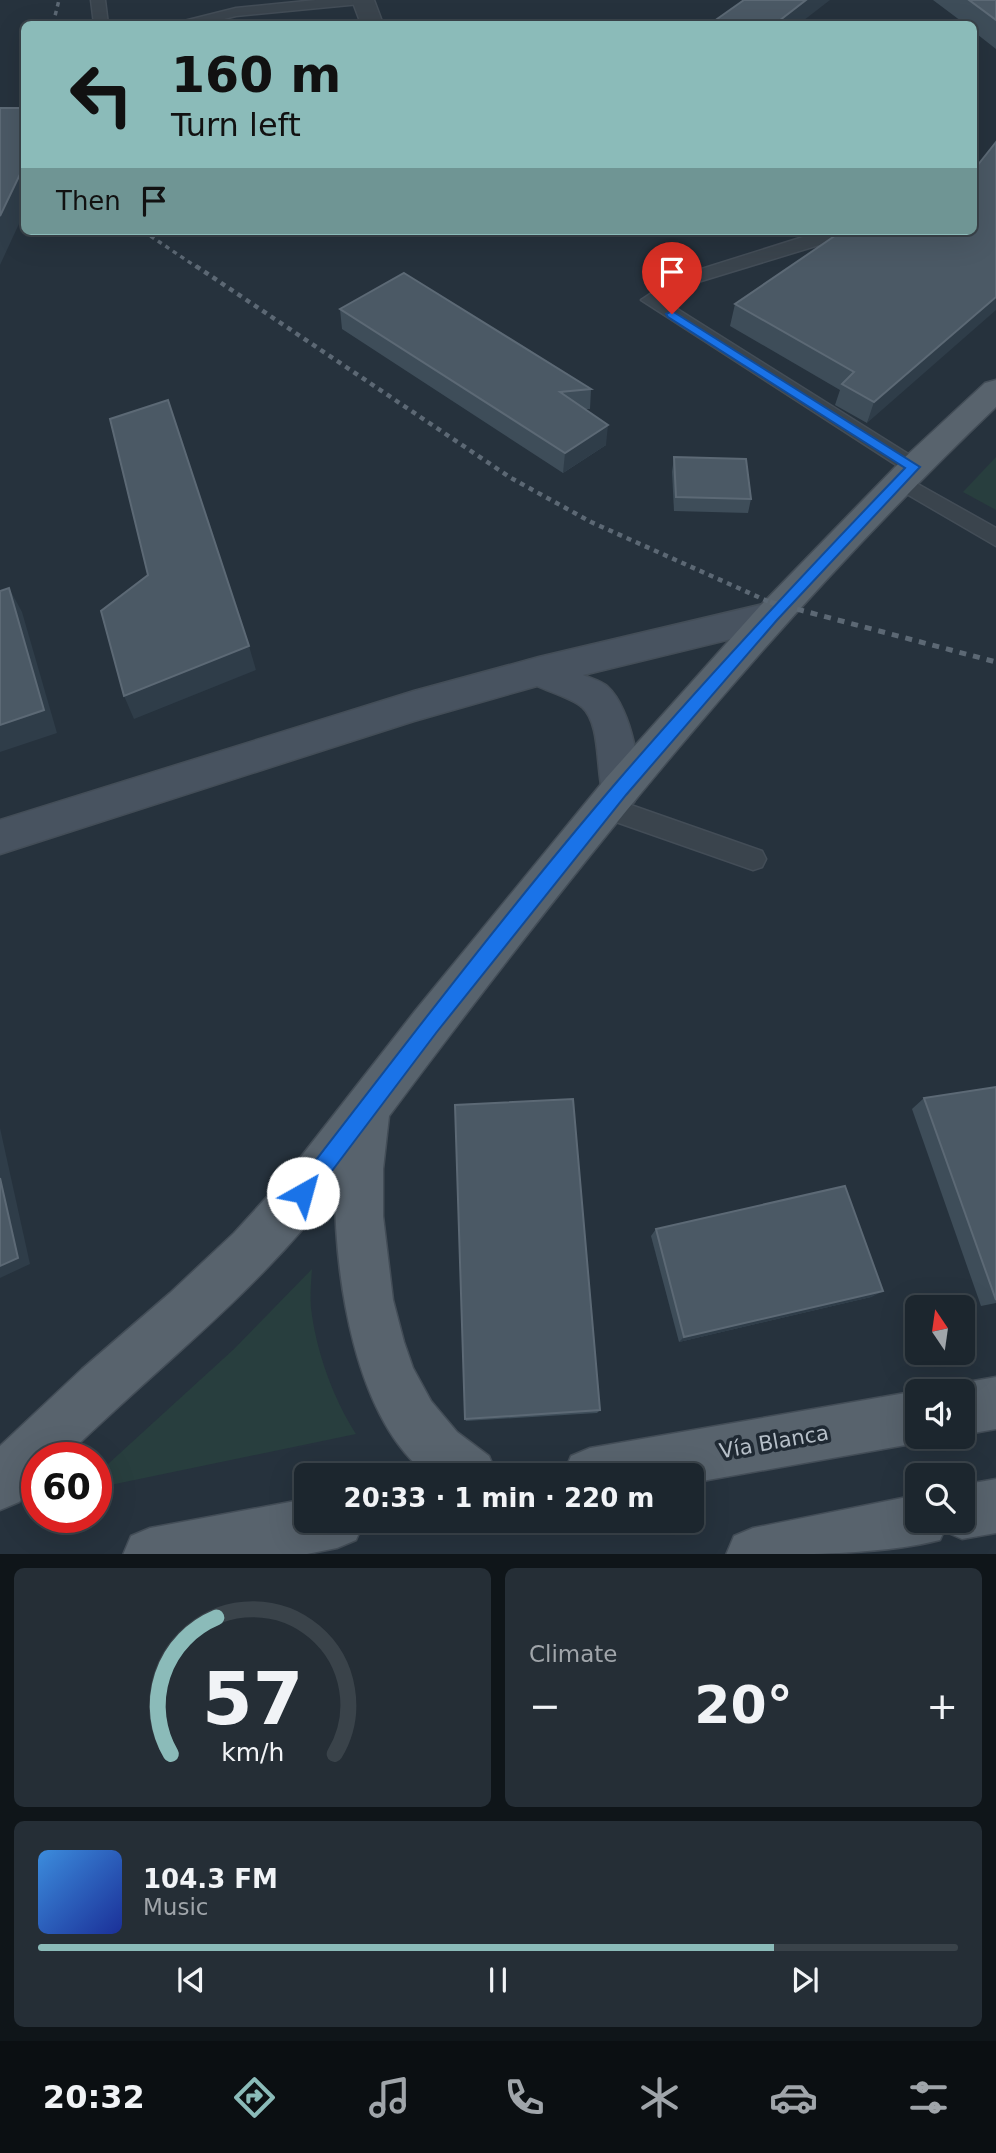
<!DOCTYPE html>
<html lang="en">
<head>
<meta charset="utf-8">
<style>
	:root { --surface:#1c262e; --page:#252e36; --text:#f1f3f6; --muted:#a0a5aa; --line:#3a434a; --accent:#8bbbb9 }
	body { margin:0; font-family:"DejaVu Sans",sans-serif; background:var(--page); color:var(--text); height:100vh; display:flex; flex-direction:column; font-size:26px; white-space:nowrap }
	* { box-sizing:border-box; margin:0 }
	p { font-size:23px; color:var(--muted) }
	.icon { flex:none; width:38px; height:38px; fill:none; stroke:currentColor; stroke-width:2; stroke-linecap:round; stroke-linejoin:round }
	.map { position:relative; height:1554px; overflow:hidden }
	.drawer { display:flex; flex-direction:column; gap:14px; padding:14px; background:#0f1519; flex:1 }
	.drawer>* { flex:none }
	.guide { position:absolute; left:21px; top:21px; width:956px; height:214px; border-radius:10px; box-shadow:0 7px 28px #0002,0 0 0 2px var(--line); background:#8bbbb9; color:#111; overflow:hidden }
	.needle { width:46px; rotate:347deg }
	.tools { position:absolute; left:905px; top:1295px; display:grid; gap:14px }
	.tools a { display:grid; place-items:center; width:70px; height:70px; border-radius:10px; background:var(--surface); box-shadow:0 7px 28px #0002,0 0 0 2px var(--line); font-size:35px }
	.speed { position:absolute; left:21px; top:1442px; display:flex; gap:14px; font-size:35px; font-weight:700; text-align:center }
	.speed>* { display:grid; place-content:center; width:91px; height:91px; border-radius:50%; background:var(--surface); box-shadow:0 7px 28px #0002,0 0 0 2px var(--line); line-height:1 }
	.speed .limit { border:10px solid #d22; background:#fff; color:#111 }
	.pin { position:absolute; display:grid; place-items:center; width:60px; height:60px; color:#fff; margin:-72px -30px; border-radius:50% 50% 50% 0; rotate:-45deg; box-shadow:0 0 7px #0007 }
	.pin .icon { rotate:45deg }
	.me { position:absolute; width:77px; margin:-38px; rotate:38deg; stroke-linejoin:round; filter:drop-shadow(0 0 5px #0008) }
	.turn { display:flex; align-items:center; gap:24px; height:147px; padding:0 35px; font-size:32px }
	.turn .icon { width:91px; height:91px; stroke-width:2.5 }
	.turn b { display:block; font-size:49px; line-height:60px }
	.then { display:flex; align-items:center; height:66px; padding:0 35px; background:#0003; gap:14px; font-size:26px }
	.big { font-size:52px; font-weight:800; line-height:1.1 }
	.drawer .card { flex:1; display:flex; flex-direction:column; justify-content:center; gap:10px; min-width:0; padding:0 24px; border-radius:10px; background:var(--page) }
	.drawer .dial { align-items:center; gap:0 }
	.dial svg { height:182px; overflow:visible; fill:none; stroke:var(--line); stroke-width:7; stroke-linecap:round; text-anchor:middle }
	.dial text { fill:var(--text); stroke:none }
	.song { display:flex; align-items:center; gap:21px }
	.cover { width:84px; height:84px; border-radius:10px; background:linear-gradient(135deg,hsl(210 70% 55%),hsl(230 70% 35%)) }
	.played { height:7px; border-radius:4px; background:linear-gradient(90deg,var(--accent) 80%,var(--line) 80%) }
	.keys { display:flex; justify-content:space-around; direction:ltr }
	.heat { display:flex; justify-content:space-between; align-items:center; font-size:38px; direction:ltr }
	.drawer .tiles { flex:1; display:grid; gap:14px; grid-template-columns:1fr 1fr }
	.card:last-child { grid-column:span 2 }
	.trip { position:absolute; left:294px; top:1463px; width:410px; height:70px; border-radius:10px; background:var(--surface); box-shadow:0 7px 28px #0002,0 0 0 2px var(--line); font-weight:800; line-height:70px; text-align:center }
	.dock { display:flex; height:112px; justify-content:space-around; align-items:center; background:#0b0f12; color:var(--muted) }
	.dock .icon { width:49px; height:49px }
	.dock .current { color:var(--accent) }
	.dock b { font-size:32px; color:var(--text) }
	.map>svg:first-child { display:block }
	.green { fill:#283e3e }
	.lines { fill:none; stroke-linecap:round; stroke-linejoin:round }
	.lane-casing { stroke:#434d57; stroke-width:3 }
	.street-casing { stroke:#434d57; stroke-width:3 }
	.secondary-casing { stroke:#434d57; stroke-width:3 }
	.primary-casing { stroke:#434d57; stroke-width:3 }
	.lane { fill:#3a444d; fill-rule:evenodd }
	.street { fill:#3a444d; fill-rule:evenodd }
	.secondary { fill:#485360; fill-rule:evenodd }
	.primary { fill:#58636d; fill-rule:evenodd }
	.rail-far2 { stroke:#5c6874; stroke-width:3.5; stroke-dasharray:4.5 4.5; stroke-linecap:butt }
	.rail-far1 { stroke:#5c6874; stroke-width:4.5; stroke-dasharray:5 5; stroke-linecap:butt }
	.rail { stroke:#5c6874; stroke-width:5; stroke-dasharray:7 7; stroke-linecap:butt }
	.wall { fill:#3e4d59 }
	.shaded-wall { fill:#2f3d49 }
	.building { fill:#4b5965; stroke:#5c6975; stroke-width:2 }
	.route { fill:#1a73e8; stroke:#114b97; stroke-width:2 }
	.labels { text-anchor:middle; dominant-baseline:central; stroke-width:7; stroke-linejoin:round; paint-order:stroke }
	.near-street-label { font-size:21px; fill:#b6bfc8; stroke:#1f2933 }
</style>
</head>
<body>
<div class="map">
<svg width="996" height="1555" viewBox="0 0 996 1555">
	<rect width="100%" height="100%" fill="#26323d"/>
	<g class="green">
		<path d="M996,457V510L963,492Z"/>
		<path d="M312,1269C311,1282 310,1296 311,1308C316,1351 333,1398 356,1434L96,1488V1475L234,1349Z"/>
	</g>
	<g class="lines">
		<g class="lane-casing">
			<g id="lane">
				<path d="M91,0H105L108,24H94Z"/>
				<path d="M316,0H367L360,4L236,16L204,24H182L184,21L236,8Z"/>
				<path d="M822,231H842L829,242L688,285L663,300L921,462L924,467L921,472H907L641,300L676,277Z"/>
				<path d="M900,474L996,528V546L893,486L890,481L893,476Z"/>
				<path d="M608,797L762,851L766,859L762,867L753,870L599,816L596,808L599,800Z"/>
			</g>
		</g>
		<g class="street-casing">
			<path id="street" d="M352,0H374L383,24H361Z"/>
		</g>
		<g class="secondary-casing">
			<path id="secondary" d="M772,602L784,606L790,616L784,626L583,675C590,678 602,681 608,687C630,707 646,776 634,802L620,807L606,802C594,776 603,726 582,707C571,698 550,692 537,686L414,721L0,854V820L414,691L539,657Z"/>
		</g>
		<g class="primary-casing">
			<g id="primary">
				<path d="M996,380V407C771,622 575,867 389,1116L383,1169V1216L393,1300L404,1342L413,1368L431,1401L457,1432L489,1456L497,1475H428C354,1418 335,1276 335,1189C259,1291 155,1369 64,1458H37V1484L19,1502L0,1510V1446L82,1369L170,1293L234,1233L286,1176L415,1011L606,778L760,606L903,459L985,383Z"/>
				<path d="M996,1377V1429L962,1435V1391H944L962,1383Z"/>
				<path d="M917,1391V1437H932L917,1443L691,1483V1475H563L571,1456L590,1448Z"/>
				<path d="M996,1479V1533L962,1539L944,1531L940,1540C882,1555 790,1555 726,1555L734,1536L753,1528L917,1495V1521H962V1485Z"/>
				<path d="M306,1499V1521H364L356,1540L337,1548L302,1555H123L131,1536L150,1528Z"/>
			</g>
		</g>
		<use href="#lane" class="lane"/>
		<use href="#street" class="street"/>
		<use href="#secondary" class="secondary"/>
		<use href="#primary" class="primary"/>
		<g class="rail-far2">
			<path d="M53,24L59,0"/>
			<path d="M143,231L198,268"/>
		</g>
		<path class="rail-far1" d="M196,266L511,478L591,522L774,604"/>
		<path class="rail" d="M770,602L996,662"/>
	</g>
	<g class="wall">
		<path d="M933,0H996V49L973,31V24H965Z"/>
		<path d="M996,142L867,423L835,405L840,390L730,326L735,304L921,235Z"/>
		<path d="M340,309L591,389L590,409H585L606,445L563,473L342,329Z"/>
		<path d="M674,457L751,499L748,513L674,511L672,472Z"/>
		<path d="M996,1087V1303L981,1306L912,1109L924,1098Z"/>
		<path d="M656,1229L883,1291L871,1297L679,1342L651,1236Z"/>
		<path d="M600,1410L597,1413L466,1421L465,1419Z"/>
	</g>
	<g class="shaded-wall">
		<path d="M806,0H830L799,24H775Z"/>
		<path d="M24,166V213L0,265V216Z"/>
		<path d="M996,297V310L867,423L874,402Z"/>
		<path d="M608,425L606,445L563,473L565,453Z"/>
		<path d="M9,588L22,612L57,733L0,752V725Z"/>
		<path d="M249,646L256,670L134,719L124,696Z"/>
		<path d="M0,1128L30,1264L0,1278Z"/>
		<path d="M883,1291L871,1297L679,1342L684,1337Z"/>
	</g>
	<g class="building">
		<path d="M744,0H806L775,24H710Z"/>
		<path d="M969,0H996V20Z"/>
		<path d="M0,108H21L24,117V166L0,216Z"/>
		<path d="M996,142V297L874,402L842,384L854,372L735,304L842,231H913L921,235L924,231H973V171Z"/>
		<path d="M404,273L591,389L560,392L608,425L565,453L340,309Z"/>
		<path d="M168,400L249,646L124,696L101,611L148,575L110,419Z"/>
		<path d="M674,457L746,459L751,499L676,497Z"/>
		<path d="M9,588L44,710L0,725V591Z"/>
		<path d="M996,1087V1300L924,1098Z"/>
		<path d="M573,1099L600,1410L465,1419L455,1105Z"/>
		<path d="M0,1178L18,1258L0,1266Z"/>
		<path d="M845,1186L883,1291L684,1337L656,1229Z"/>
	</g>
	<path class="route" d="M672,311L920,467L777,620L626,795L436,1033L310,1200L303,1203L296,1200L293,1193L296,1186C400,1051 504,914 615,784C709,675 806,571 905,468L668,317L666,314Z"/>
	<g class="labels">
		<g class="near-street-label">
			<text transform="translate(774 1442) rotate(-10)">Vía Blanca</text>
		</g>
	</g>
</svg>
<div class="tools">
<a><svg class="needle" viewBox="-14 -14 28 28"><path d="M0-13l5 13h-10z" fill="#e53935"/><path d="M0 13l5-13h-10z" fill="#a0a5aa"/></svg></a>
<a><svg class="icon" aria-label="sound" viewBox="0 0 24 24"><path d="M4 9h4l5-4v14l-5-4H4zM17 9q2 3 0 6"/></svg></a>
<a><svg class="icon" aria-label="search" viewBox="0 0 24 24"><circle cx="10" cy="10" r="6"/><path d="M15 15l6 6"/></svg></a>
</div>
<div class="speed"><div class="limit">60</div></div>
<div class="pin" style="left:672px;top:314px;background:#d93025"><svg class="icon" aria-label="arrive" viewBox="0 0 24 24"><path d="M6 21V4h12l-3 4 3 4H6"/></svg></div>
<svg class="me" style="left:303px;top:1193px" viewBox="-20 -20 40 40"><circle r="19" fill="#fff"/><path d="M0-13L10 11 0 6-10 11z" fill="#1a73e8"/></svg>
<div class="trip">20:33 · 1 min · 220 m</div>
<div class="guide">
<div class="turn"><svg class="icon" aria-label="left" viewBox="0 0 24 24"><path d="M17 20v-9H6M10 6l-5 5 5 5"/></svg><div><b>160 m</b>Turn left</div></div>
<div class="then">Then<svg class="icon" aria-label="arrive" viewBox="0 0 24 24"><path d="M6 21V4h12l-3 4 3 4H6"/></svg></div>
</div>
</div>
<section class="drawer">
<div class="tiles">
<div class="card dial"><svg viewBox="0 0 100 80">
<path d="M14 69A42 42 0 1 1 86 69"/>
<path d="M14 69A42 42 0 0 1 34 9" stroke="#8bbbb9"/>
<text x="50" y="56" font-size="32" font-weight="700">57</text>
<text x="50" y="72" font-size="11">km/h</text>
</svg></div>
<div class="card"><p>Climate</p>
<div class="heat"><a>−</a><b class="big">20°</b><a>+</a></div>
</div>
<div class="card">
<div class="song"><i class="cover"></i><div><b>104.3 FM</b><p>Music</p></div></div>
<div class="played"></div>
<div class="keys"><svg class="icon" aria-label="previous" viewBox="0 0 24 24"><path d="M18 5L8 12l10 7zM5 5v14"/></svg><svg class="icon" aria-label="pause" viewBox="0 0 24 24"><path d="M8 5v14M16 5v14"/></svg><svg class="icon" aria-label="next" viewBox="0 0 24 24"><path d="M6 5l10 7-10 7zM19 5v14"/></svg></div>
</div>
</div>
</section>
<nav class="dock">
<b>20:32</b>
<svg class="icon current" aria-label="directions" viewBox="0 0 24 24"><path d="M12 3l9 9-9 9-9-9zM9 14v-3h6M13 9l2 2-2 2"/></svg>
<svg class="icon" aria-label="music" viewBox="0 0 24 24"><path d="M9 18V5l10-2v13"/><circle cx="6" cy="18" r="3"/><circle cx="16" cy="16" r="3"/></svg>
<svg class="icon" aria-label="phone" viewBox="0 0 24 24"><path d="M5 4h4l2 5-3 2q2 4 5 5l2-3 5 2v4C11 20 4 13 5 4z"/></svg>
<svg class="icon" aria-label="climate" viewBox="0 0 24 24"><path d="M12 3v18M4 7l16 10M4 17L20 7"/></svg>
<svg class="icon" aria-label="car" viewBox="0 0 24 24"><path d="M5 17H2v-5l4-1 3-4h7l3 4 3 1v5h-3M9 17h6M6 11h13"/><circle cx="7" cy="17" r="2"/><circle cx="17" cy="17" r="2"/></svg>
<svg class="icon" aria-label="filters" viewBox="0 0 24 24"><path d="M4 7h16M4 17h16"/><circle cx="9" cy="7" r="2"/><circle cx="15" cy="17" r="2"/></svg>
</nav>
</body>
</html>
